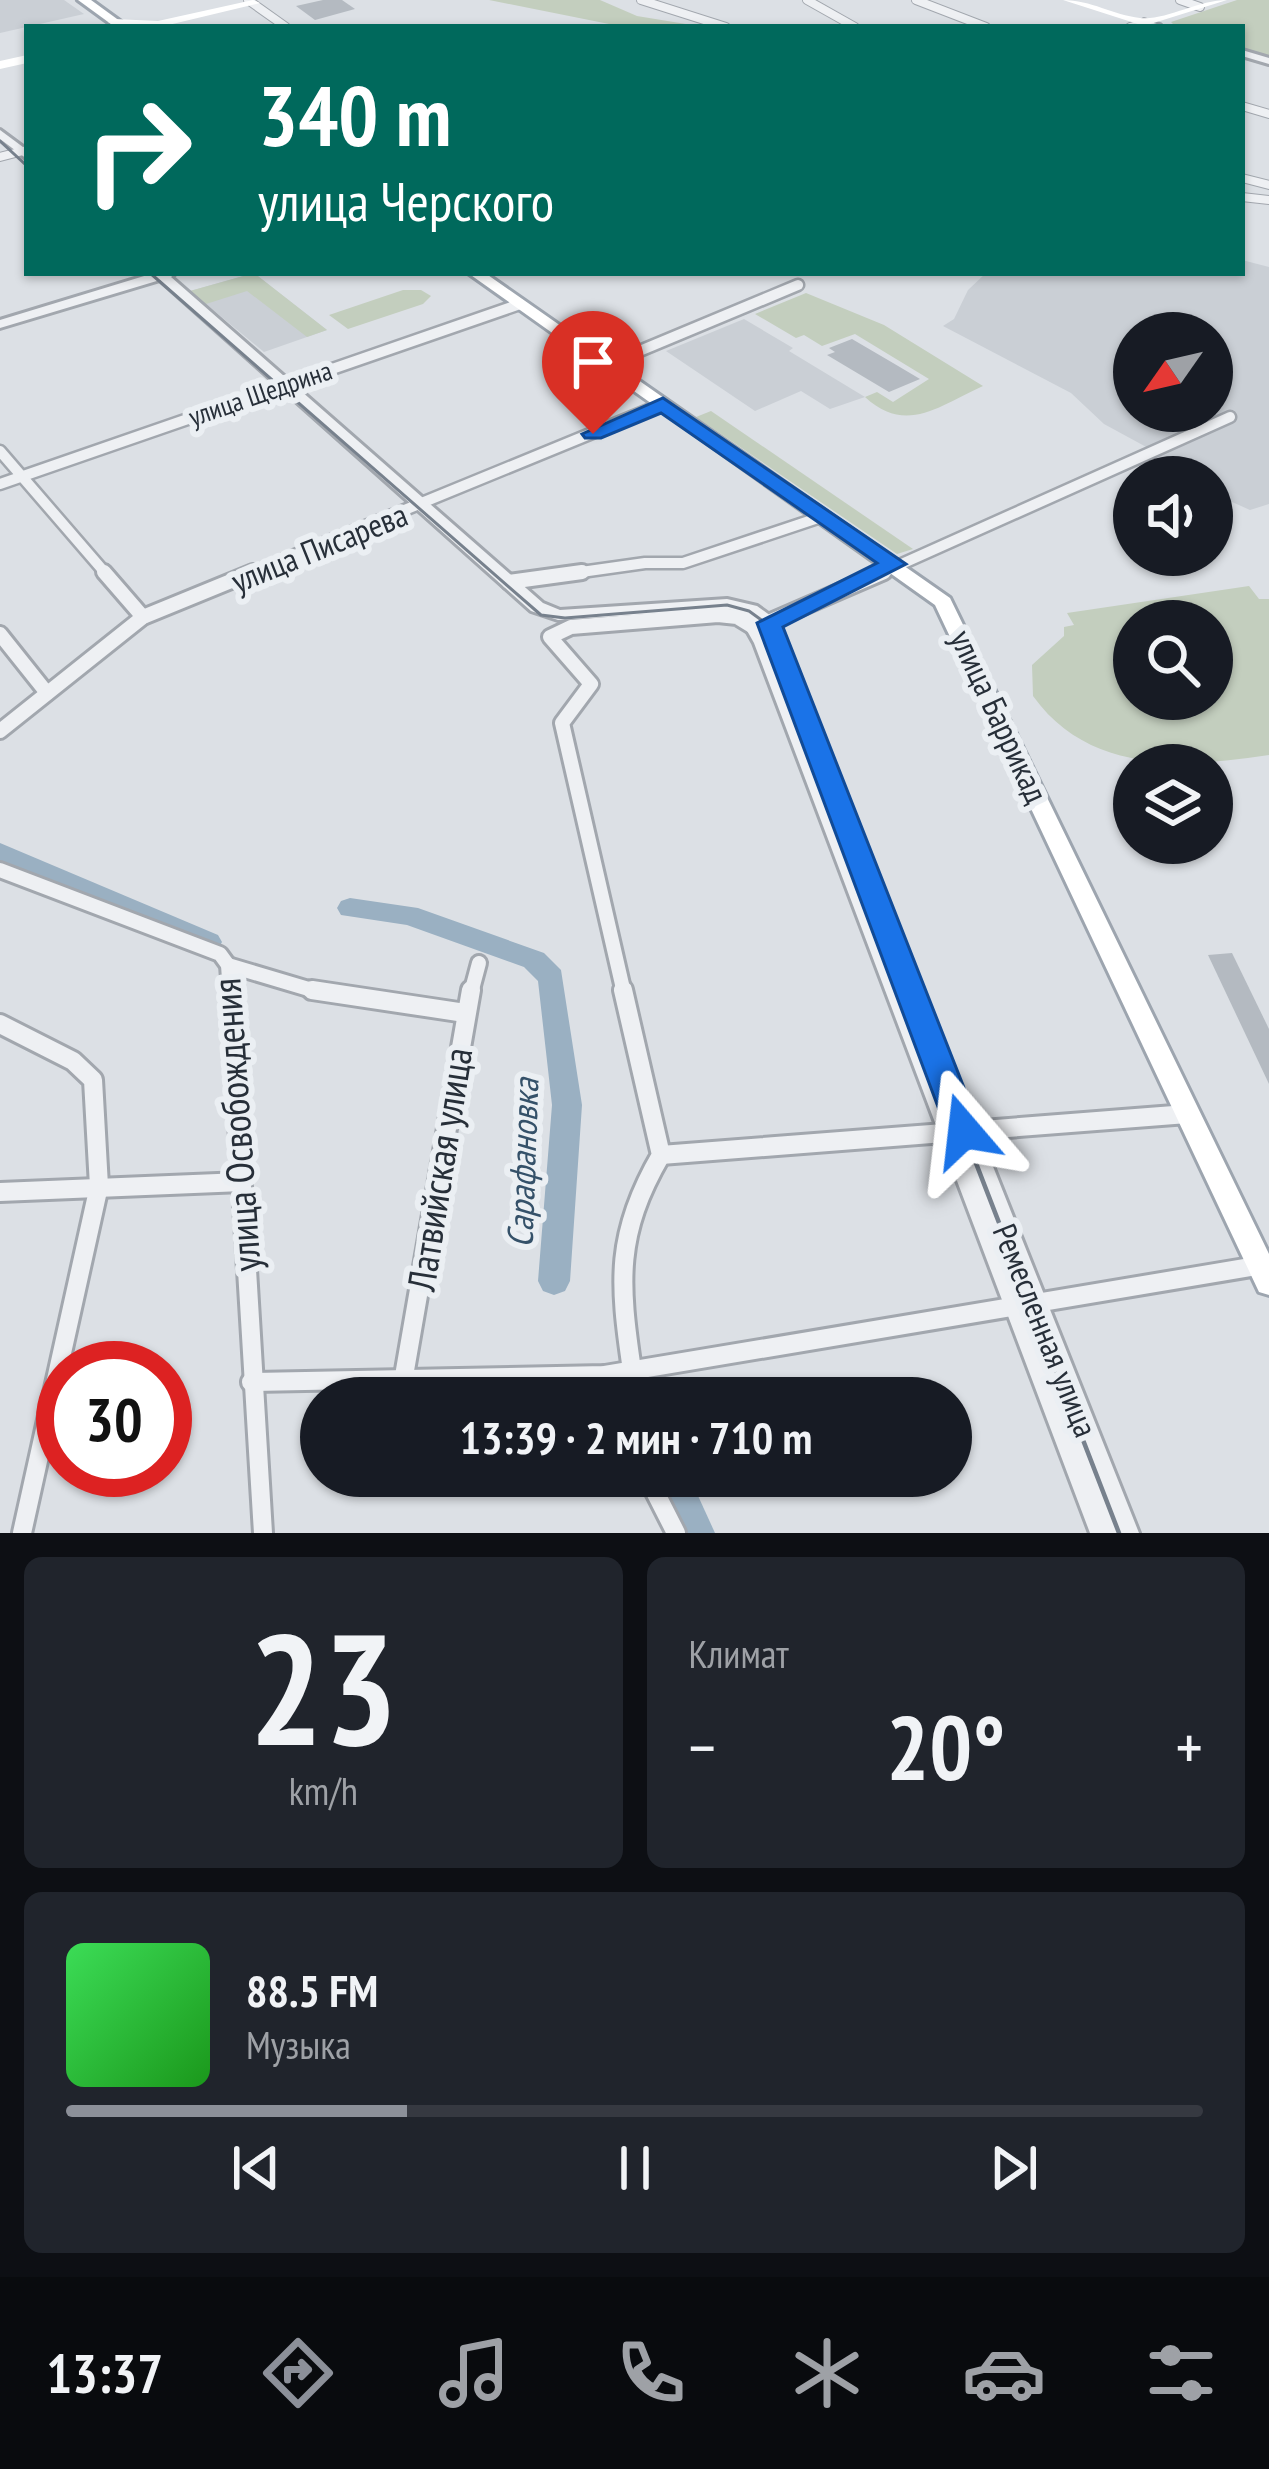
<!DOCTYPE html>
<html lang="ru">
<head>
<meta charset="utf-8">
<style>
	:root { --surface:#171b24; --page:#20242c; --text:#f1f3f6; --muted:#9ea1a6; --line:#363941; --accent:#8c9099 }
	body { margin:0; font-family:"PT Sans Narrow",sans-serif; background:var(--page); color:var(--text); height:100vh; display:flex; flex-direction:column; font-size:45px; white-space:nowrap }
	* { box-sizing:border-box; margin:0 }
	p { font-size:39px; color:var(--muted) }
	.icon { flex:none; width:66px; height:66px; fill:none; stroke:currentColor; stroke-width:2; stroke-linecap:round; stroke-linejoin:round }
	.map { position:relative; height:1533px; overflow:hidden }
	.side { display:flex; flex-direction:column; gap:24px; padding:24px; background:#0d0f14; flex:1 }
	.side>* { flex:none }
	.top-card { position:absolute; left:24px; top:24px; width:1221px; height:252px; border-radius:0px; box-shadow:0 3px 9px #0004; background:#00695c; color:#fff; overflow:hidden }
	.needle { width:78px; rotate:236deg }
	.buttons { position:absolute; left:1113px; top:312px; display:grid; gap:24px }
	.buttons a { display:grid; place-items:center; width:120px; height:120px; border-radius:50%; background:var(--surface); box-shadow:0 3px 9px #0004; font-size:60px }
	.speed { position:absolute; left:36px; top:1341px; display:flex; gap:24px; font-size:60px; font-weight:700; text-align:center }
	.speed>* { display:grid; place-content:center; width:156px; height:156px; border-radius:50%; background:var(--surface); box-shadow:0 3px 9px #0004; line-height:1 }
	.speed .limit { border:18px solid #d22; background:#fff; color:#111 }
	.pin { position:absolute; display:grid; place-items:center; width:102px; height:102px; color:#fff; margin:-123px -51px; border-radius:50% 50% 50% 0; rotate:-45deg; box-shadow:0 0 12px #0007 }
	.pin .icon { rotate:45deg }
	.me { position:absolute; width:132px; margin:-66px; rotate:343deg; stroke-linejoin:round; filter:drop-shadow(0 0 9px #0008) }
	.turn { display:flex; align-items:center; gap:42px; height:252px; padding:0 36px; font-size:54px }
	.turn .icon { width:156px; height:156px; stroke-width:2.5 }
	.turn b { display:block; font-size:84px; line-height:102px }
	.big { font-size:90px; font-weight:700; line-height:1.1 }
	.side .card { flex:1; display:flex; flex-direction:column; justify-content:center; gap:18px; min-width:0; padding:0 42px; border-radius:18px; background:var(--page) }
	.side .dial { align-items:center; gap:0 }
	.dial b { font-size:156px; line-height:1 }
	.song { display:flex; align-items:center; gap:36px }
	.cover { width:144px; height:144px; border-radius:18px; background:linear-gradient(135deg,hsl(130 70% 55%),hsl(120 70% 35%)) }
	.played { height:12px; border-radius:6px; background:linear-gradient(90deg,var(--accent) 30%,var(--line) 30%) }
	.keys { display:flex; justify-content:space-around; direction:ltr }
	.heat { display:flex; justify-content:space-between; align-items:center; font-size:66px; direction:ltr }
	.side .tiles { flex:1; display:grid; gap:24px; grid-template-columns:1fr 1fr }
	.card:last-child { grid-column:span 2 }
	.trip { position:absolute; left:300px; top:1377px; width:672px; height:120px; border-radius:60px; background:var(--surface); box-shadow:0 3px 9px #0004; font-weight:700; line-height:120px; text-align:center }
	.tabs { display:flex; height:192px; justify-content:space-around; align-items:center; background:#090b0e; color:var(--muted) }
	.tabs .icon { width:84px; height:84px }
	.tabs .current { color:var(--accent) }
	.tabs b { font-size:54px; color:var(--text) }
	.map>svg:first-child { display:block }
	.built { fill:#cacfd5; fill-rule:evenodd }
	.green { fill:#c3cebe; fill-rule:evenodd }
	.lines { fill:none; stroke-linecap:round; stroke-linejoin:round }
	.river { fill:#9ab0c2; fill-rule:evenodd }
	.building { fill:#b4bac1 }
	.minor-far3-casing { stroke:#a2a7ae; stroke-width:10 }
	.minor-far2-casing { stroke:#a2a7ae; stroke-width:15 }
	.minor-far1-casing { stroke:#a2a7ae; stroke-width:20 }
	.minor-casing { stroke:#a2a7ae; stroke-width:24 }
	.tertiary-casing { stroke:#a2a7ae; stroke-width:6 }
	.primary-casing { stroke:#9da5af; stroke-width:6 }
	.minor-far3 { stroke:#eef0f3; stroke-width:8 }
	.minor-far2 { stroke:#eef0f3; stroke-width:10 }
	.minor-far1 { stroke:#eef0f3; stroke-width:14 }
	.minor { stroke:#eef0f3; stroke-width:18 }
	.tertiary { fill:#eef0f3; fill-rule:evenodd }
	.secondary { fill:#fff; fill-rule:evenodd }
	.primary { fill:#fff; fill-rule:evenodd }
	.tram-far1 { stroke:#77818d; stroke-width:3 }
	.tram { stroke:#77818d; stroke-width:4.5 }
	.route { fill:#1a73e8; stroke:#114b97; stroke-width:3 }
	.labels { text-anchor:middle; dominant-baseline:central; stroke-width:12; stroke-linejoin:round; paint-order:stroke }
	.far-street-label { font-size:27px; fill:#272f39; stroke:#ebeff3 }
	.street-label { font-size:33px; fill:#272f39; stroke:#ebeff3 }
	.water-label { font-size:36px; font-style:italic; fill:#355169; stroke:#ebeff3 }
	.near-street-label { font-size:39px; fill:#272f39; stroke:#ebeff3 }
</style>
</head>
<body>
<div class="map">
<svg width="1269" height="1533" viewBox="0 0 1269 1533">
	<rect width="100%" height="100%" fill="#dce0e5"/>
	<g class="built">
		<path d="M0,0H64L84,14L0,33Z"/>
		<path d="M1242,260L1269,267V504L1250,510L1212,493V477H1170L1147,463L1161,455L1104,424L1071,393L943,326L954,319L968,290L986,273H1242ZM1134,333H1212V411H1134Z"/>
		<path d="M254,273L327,330L264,352L190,291Z"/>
		<path d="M744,319L793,348L789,351L865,397L830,409L801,391L755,411L666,351Z"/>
	</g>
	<g class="green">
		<path d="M489,0H600L637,16L704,27L614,25Z"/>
		<path d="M1237,0H1269V56L1242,48V27H1176L1171,22Z"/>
		<path d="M254,273L327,330L307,337L247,291L206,304L190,291Z"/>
		<path d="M403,290H421L431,296L423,304L348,329L329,315Z"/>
		<path d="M806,293L884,325L983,386C939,406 906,435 865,397L877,392L893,402L929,379L855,334L822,346L804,335L796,338L755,314Z"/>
		<path d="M711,411L913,549L897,554L696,417Z"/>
		<path d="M1249,586L1259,599H1269V755C1184,768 1089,774 1033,696L1032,665L1064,636V627L1074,625L1067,613ZM1134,621H1212V699H1134Z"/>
	</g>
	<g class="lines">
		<g class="river">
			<path d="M0,843L218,935L222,942L218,949H200L0,862Z"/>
			<path d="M350,898L418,908L544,953L561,970L582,1105L570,1281L565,1291L554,1295L543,1291L538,1281L552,1105L538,981L524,967L407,925L341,915L337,908L341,901Z"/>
			<path d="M633,1376L645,1381L653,1398H619L616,1392L621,1381Z"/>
			<path d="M654,1476H689L715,1533H679Z"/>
		</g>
	</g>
	<g class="building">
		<path d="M323,0H342L355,9L315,20L296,6Z"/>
		<path d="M852,339L893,363L920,379L889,392L827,355L835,352L829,348Z"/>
		<path d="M1232,953L1269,1029V1084L1208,955Z"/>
	</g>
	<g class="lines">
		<g class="minor-far3-casing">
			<g id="minor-far3">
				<path d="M248,0L286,27"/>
				<path d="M641,0L726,27"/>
				<path d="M807,0L855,27"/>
				<path d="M916,0L986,27"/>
				<path d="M1180,0L1200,7"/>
				<path d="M1130,27L1144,23"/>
				<path d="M1242,106L1269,114"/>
				<path d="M0,157L27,150"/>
				<path d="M1242,178L1269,185"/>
				<path d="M1242,197L1269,200"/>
			</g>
		</g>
		<g class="minor-far2-casing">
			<g id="minor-far2">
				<path d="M606,365L798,285"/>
				<path d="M0,451L107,575"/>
				<path d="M0,484L520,304"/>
				<path d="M246,575L663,404"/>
				<path d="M560,575L645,563H683L824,516"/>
				<path d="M877,575L1230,417"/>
			</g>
		</g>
		<g class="minor-far1-casing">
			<g id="minor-far1">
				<path d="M104,572L143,617"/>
				<path d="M509,582L582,572"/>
				<path d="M0,634L47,693"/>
				<path d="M0,731L143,617L253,572"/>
				<path d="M0,870L220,954L228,965L230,993"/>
				<path d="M228,965L322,993"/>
				<path d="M471,993L479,963"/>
				<path d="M624,993L562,723L591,684L550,637L571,627L718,615L737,617L755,628L884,572"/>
			</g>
		</g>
		<g class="minor-casing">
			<g id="minor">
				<path d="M230,990L263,1533"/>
				<path d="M312,990L465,1013"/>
				<path d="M623,990L661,1155C615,1234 619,1282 632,1370"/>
				<path d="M0,1024L73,1061L93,1080L99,1186L22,1533"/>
				<path d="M661,1155L1187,1114"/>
				<path d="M0,1192L242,1182"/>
				<path d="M605,1375L615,1398"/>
				<path d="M404,1376L471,990"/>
				<path d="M251,1382L605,1375L1269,1264"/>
				<path d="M647,1476L676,1533"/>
			</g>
		</g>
		<g class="tertiary-casing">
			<g id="tertiary">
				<path d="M1144,20L1160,25L1162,27L1141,25L1139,23Z"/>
				<path d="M1242,50L1269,58V64L1242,56Z"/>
				<path d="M0,130L27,150V159L0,139Z"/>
				<path d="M176,273L171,277L543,603L560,610L727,599L757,606L775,619L1139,1533H1090L754,643L736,611L727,609L558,620L531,611L160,280L0,328V320L154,273Z"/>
			</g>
		</g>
		<g class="primary-casing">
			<g id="primary">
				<path d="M78,0H91L128,27H115Z"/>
				<path d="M468,273H485L950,598L1269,1254V1295L1259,1292L935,605Z"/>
			</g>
		</g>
		<use href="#minor-far3" class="minor-far3"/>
		<use href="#minor-far2" class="minor-far2"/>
		<use href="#minor-far1" class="minor-far1"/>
		<use href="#minor" class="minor"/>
		<use href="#tertiary" class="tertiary"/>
		<g class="secondary">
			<path d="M253,0L260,3L160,27L114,25L108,22L114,19L158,21Z"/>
			<path d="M1063,0C1091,0 1113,15 1140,18C1165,21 1198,0 1227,0L1144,26Z"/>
			<path d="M27,55V63L0,69V61Z"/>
		</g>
		<use href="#primary" class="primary"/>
		<g class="tram-far1">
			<path d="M0,141L27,166"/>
			<path d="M150,273L541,615L565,618L727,605L749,611L767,624L910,993"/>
		</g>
		<path class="tram" d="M909,990L1119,1533"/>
	</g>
	<path class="route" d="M663,398L906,564L783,627L981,1131L976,1141L964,1145L952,1141L947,1131L757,623L877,563L661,413L601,438H585L582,434Z"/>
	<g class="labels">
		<g class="far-street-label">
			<text transform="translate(260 393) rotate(-19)">улица Щедрина</text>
		</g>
		<g class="street-label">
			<text transform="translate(319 547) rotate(-22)">улица Писарева</text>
			<text transform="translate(1000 716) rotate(65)">улица Баррикад</text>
			<text transform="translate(1046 1330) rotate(68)">Ремесленная улица</text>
		</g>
		<g class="water-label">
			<text transform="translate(522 1163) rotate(-88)">Сарафановка</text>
		</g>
		<g class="near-street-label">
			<text transform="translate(236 1125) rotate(-94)">улица Освобождения</text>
			<text transform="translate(439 1169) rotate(-81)">Латвийская улица</text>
		</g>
	</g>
</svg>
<div class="buttons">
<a><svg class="needle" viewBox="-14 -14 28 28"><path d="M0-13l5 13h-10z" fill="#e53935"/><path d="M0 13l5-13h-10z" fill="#9ea1a6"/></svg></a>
<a><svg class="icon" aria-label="sound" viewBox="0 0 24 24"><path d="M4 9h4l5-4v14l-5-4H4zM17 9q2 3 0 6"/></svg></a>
<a><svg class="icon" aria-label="search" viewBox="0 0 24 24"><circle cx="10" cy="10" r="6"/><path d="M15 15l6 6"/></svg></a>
<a><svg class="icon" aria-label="layers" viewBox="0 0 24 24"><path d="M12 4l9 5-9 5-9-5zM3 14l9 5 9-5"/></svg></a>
</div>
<div class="speed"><div class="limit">30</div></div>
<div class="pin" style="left:593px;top:434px;background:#d93025"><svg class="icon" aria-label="arrive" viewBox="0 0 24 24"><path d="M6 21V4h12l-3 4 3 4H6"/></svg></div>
<svg class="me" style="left:964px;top:1131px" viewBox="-20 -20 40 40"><path d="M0-17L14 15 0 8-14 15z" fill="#1a73e8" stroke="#fff" stroke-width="4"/></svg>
<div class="trip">13:39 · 2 мин · 710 m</div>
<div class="top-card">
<div class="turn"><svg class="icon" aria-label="right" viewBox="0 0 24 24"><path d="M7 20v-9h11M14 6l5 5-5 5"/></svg><div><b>340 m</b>улица Черского</div></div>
</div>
</div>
<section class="side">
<div class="tiles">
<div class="card dial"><b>23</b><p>km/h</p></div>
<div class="card"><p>Климат</p>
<div class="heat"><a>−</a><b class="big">20°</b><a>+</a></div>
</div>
<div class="card">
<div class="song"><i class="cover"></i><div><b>88.5 FM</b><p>Музыка</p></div></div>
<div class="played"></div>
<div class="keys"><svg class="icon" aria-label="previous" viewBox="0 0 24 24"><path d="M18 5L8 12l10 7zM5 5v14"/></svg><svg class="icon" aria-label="pause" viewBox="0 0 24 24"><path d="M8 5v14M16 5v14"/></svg><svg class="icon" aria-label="next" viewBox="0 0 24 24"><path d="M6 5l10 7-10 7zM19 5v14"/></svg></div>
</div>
</div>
</section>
<nav class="tabs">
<b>13:37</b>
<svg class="icon current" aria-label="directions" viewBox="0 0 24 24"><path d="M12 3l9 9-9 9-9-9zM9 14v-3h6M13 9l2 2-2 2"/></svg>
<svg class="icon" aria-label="music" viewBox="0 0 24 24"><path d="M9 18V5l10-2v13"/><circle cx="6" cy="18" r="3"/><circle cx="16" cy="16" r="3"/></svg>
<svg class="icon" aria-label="phone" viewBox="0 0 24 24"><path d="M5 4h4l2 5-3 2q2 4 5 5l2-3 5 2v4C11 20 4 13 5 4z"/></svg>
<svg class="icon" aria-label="climate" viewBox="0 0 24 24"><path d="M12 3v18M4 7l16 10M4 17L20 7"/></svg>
<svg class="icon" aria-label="car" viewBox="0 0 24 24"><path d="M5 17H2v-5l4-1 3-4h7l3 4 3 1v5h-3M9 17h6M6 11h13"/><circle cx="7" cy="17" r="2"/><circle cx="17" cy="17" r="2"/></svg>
<svg class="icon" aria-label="filters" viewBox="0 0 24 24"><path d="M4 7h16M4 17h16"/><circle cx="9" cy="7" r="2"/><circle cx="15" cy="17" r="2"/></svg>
</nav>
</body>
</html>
